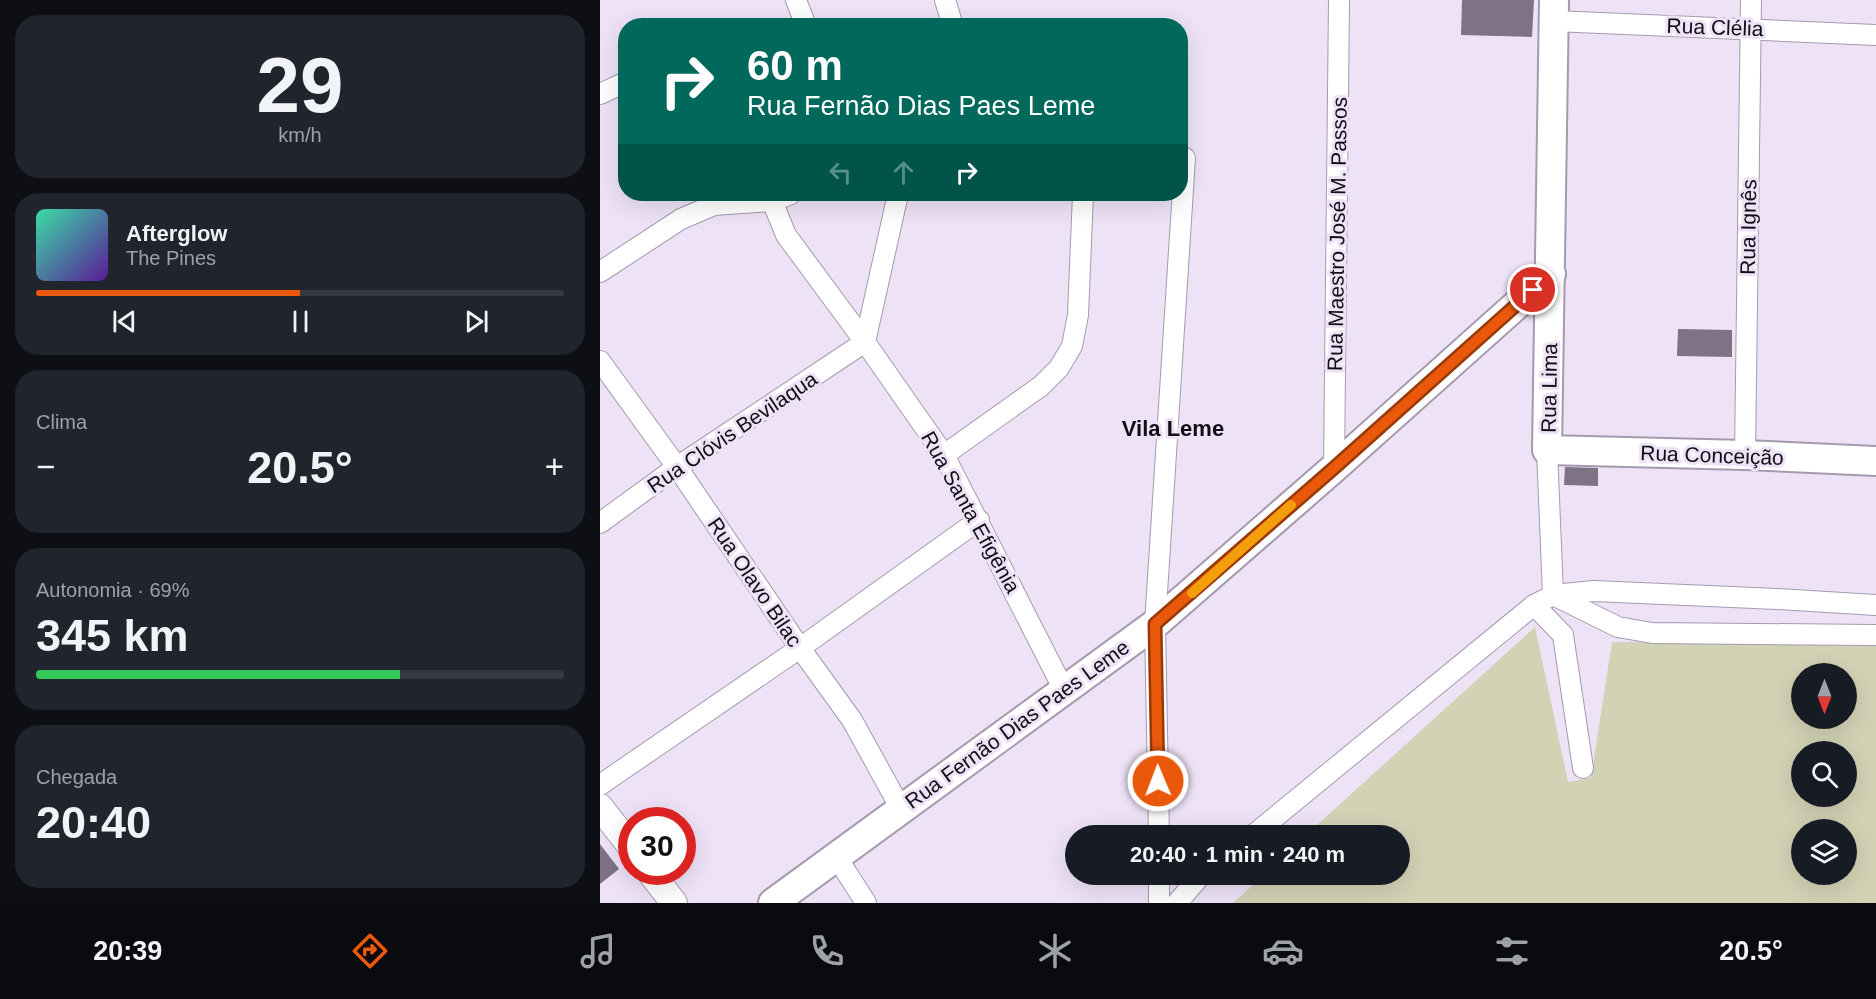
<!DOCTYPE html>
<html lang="pt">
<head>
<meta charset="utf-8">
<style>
	:root { --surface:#171b24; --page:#20242c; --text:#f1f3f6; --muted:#9ea1a6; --line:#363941; --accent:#ea580c }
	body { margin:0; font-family:Arial,sans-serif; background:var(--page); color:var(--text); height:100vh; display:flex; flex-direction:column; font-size:22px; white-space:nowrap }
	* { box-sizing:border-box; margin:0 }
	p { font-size:20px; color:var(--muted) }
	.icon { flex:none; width:33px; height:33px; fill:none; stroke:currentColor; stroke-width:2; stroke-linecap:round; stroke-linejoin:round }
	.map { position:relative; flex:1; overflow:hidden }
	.panel { display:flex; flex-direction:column; gap:15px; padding:15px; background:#0d0f14; width:600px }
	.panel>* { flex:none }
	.top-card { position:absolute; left:18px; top:18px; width:570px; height:183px; border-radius:24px; box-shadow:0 6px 24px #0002; background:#00695c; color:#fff; overflow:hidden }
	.needle { width:39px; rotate:180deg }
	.controls { position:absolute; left:1191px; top:663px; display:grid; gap:12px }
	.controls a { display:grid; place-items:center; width:66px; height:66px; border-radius:50%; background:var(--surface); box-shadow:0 6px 24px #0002; font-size:30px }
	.speed { position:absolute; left:18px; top:807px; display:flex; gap:12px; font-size:30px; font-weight:700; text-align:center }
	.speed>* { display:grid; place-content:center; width:78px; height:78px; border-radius:50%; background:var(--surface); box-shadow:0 6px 24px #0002; line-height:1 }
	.speed .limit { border:9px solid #d22; background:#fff; color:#111 }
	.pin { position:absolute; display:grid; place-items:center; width:51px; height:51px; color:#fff; margin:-26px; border:3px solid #fff; border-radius:50%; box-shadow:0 2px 6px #0007 }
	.me { position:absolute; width:66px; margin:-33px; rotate:359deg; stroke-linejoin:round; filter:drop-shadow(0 0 4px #0008) }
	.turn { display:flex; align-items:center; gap:21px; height:126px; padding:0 30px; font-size:27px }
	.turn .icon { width:78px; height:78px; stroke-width:2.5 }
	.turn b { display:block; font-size:42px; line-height:51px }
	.lanes { display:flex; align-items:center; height:57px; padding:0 30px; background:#0003; justify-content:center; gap:30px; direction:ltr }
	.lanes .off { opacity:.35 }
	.big { font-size:45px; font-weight:700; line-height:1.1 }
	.panel .card { flex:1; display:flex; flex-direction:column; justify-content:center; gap:9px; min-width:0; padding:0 21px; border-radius:24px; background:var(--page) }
	.panel .dial { align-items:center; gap:0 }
	.dial b { font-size:78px; line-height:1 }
	.song { display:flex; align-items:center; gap:18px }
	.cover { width:72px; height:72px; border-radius:9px; background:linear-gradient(135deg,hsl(160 70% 55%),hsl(270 70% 35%)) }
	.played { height:6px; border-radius:3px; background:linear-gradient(90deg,var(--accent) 50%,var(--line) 50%) }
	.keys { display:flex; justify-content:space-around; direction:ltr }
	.heat { display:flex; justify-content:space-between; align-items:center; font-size:33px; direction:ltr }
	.charge { height:9px; border-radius:4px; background:linear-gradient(90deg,#34c759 69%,var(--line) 0) }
	.trip { position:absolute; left:465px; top:825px; width:345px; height:60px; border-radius:30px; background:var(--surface); box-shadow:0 6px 24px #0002; font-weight:700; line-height:60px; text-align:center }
	.menu { display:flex; height:96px; justify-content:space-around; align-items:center; background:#090b0e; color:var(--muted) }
	.menu .icon { width:42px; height:42px }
	.menu .selected { color:var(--accent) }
	.menu b { font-size:27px; color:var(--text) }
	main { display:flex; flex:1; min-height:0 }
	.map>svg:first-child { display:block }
	.green { fill:#d2d2b5; fill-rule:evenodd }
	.building { fill:#7d7385 }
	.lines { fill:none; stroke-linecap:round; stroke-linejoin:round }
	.minor-casing { stroke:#a59aad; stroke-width:22 }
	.tertiary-casing { stroke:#a59aad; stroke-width:28 }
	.secondary-casing { stroke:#a59aad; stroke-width:32 }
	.minor { stroke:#fff; stroke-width:20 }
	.tertiary { stroke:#fff; stroke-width:26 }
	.secondary { stroke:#fff; stroke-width:28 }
	.route-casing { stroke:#983908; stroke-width:15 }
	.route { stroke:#ea580c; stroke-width:10 }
	.slow { stroke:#f59e0b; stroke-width:10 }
	.labels { text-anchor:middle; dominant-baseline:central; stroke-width:6; stroke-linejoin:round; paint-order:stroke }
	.street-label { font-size:21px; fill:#120e15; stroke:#eee2f7 }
	.neighbourhood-label { font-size:22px; font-weight:bold; fill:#120e15; stroke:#eee2f7 }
</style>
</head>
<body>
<main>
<section class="panel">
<div class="card dial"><b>29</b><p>km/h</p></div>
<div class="card">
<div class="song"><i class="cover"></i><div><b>Afterglow</b><p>The Pines</p></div></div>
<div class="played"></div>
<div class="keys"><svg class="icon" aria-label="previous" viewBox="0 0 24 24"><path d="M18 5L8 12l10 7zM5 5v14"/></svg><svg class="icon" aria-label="pause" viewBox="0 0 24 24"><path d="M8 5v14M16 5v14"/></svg><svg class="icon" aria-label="next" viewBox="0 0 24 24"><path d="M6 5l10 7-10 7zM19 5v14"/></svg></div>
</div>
<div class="card"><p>Clima</p>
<div class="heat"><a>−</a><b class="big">20.5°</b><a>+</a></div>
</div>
<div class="card"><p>Autonomia · 69%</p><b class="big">345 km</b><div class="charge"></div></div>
<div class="card"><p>Chegada</p><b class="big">20:40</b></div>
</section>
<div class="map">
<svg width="1276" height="903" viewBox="0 0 1276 903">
	<rect width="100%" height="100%" fill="#eee2f7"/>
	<path class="green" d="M935,627L968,782L991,778L1012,642L1276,643V903H633L664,875L800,874V836L706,835ZM1202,674H1246V718H1202ZM1202,752H1246V796H1202ZM1202,830H1246V874H1202Z"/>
	<g class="building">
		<path d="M862,0H934L932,37L861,35Z"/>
		<path d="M1078,329L1132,330V357L1077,356Z"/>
		<path d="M965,467L998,468V486L964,485Z"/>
		<path d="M0,844L19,869L0,884Z"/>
	</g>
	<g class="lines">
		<g class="minor-casing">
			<g id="minor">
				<path d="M196,0L206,26"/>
				<path d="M345,0L353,26"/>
				<path d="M954,21L1276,35"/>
				<path d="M0,94L26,82"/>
				<path d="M172,201L186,235L265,342L344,455L464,690"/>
				<path d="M0,272L81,219L114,205L172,201L191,194"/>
				<path d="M0,361L77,467L200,648L252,720L301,809"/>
				<path d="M947,450L953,595"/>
				<path d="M344,455L441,386L459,368L472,346L478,315L483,194"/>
				<path d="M1145,455L1151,0"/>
				<path d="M734,468L739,0"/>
				<path d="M0,523L77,467L265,342L298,194"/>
				<path d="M953,595L1018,627L1052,633L1276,635"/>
				<path d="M934,605L963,635L983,768"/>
				<path d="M0,785L200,648L379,520"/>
				<path d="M559,836L555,624L585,158"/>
				<path d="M652,836L934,605L953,595L994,591L1177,599L1276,605"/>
				<path d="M236,856L266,903"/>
				<path d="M559,874V903"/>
				<path d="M577,903L602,874"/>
			</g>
		</g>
		<g class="tertiary-casing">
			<g id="tertiary">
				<path d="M0,807L32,848"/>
				<path d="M50,872L74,903"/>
			</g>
		</g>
		<g class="secondary-casing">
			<g id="secondary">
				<path d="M954,0L947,450L1145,455L1276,461"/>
				<path d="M173,903L555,624L734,468L951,274"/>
			</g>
		</g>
		<use href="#minor" class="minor"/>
		<use href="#tertiary" class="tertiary"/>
		<use href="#secondary" class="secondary"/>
	</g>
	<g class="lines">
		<g class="route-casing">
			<path id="route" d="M558,781L555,624L734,468L933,290"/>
		</g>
		<use href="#route" class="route"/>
		<path class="slow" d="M592,593L691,505"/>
	</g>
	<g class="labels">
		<g class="street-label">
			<text transform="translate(1115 27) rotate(2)">Rua Clélia</text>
			<text transform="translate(1148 227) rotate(-89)">Rua Ignês</text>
			<text transform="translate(737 234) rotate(-89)">Rua Maestro José M. Passos</text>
			<text transform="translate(949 388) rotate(-89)">Rua Lima</text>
			<text transform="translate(132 432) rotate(-34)">Rua Clóvis Bevilaqua</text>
			<text transform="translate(1112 455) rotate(2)">Rua Conceição</text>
			<text transform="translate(371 512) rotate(61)">Rua Santa Efigênia</text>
			<text transform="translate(155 582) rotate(56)">Rua Olavo Bilac</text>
			<text transform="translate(417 724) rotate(-36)">Rua Fernão Dias Paes Leme</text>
		</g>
		<g class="neighbourhood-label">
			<text x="573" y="428">Vila Leme</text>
		</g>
	</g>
</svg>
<div class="controls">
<a><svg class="needle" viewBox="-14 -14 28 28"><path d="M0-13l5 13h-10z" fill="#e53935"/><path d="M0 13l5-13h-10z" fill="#9ea1a6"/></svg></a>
<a><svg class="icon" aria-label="search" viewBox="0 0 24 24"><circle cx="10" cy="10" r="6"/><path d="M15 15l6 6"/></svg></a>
<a><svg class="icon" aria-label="layers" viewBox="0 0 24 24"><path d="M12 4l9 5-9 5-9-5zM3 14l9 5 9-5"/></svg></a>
</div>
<div class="speed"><div class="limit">30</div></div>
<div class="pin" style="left:933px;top:290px;background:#d93025"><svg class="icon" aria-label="arrive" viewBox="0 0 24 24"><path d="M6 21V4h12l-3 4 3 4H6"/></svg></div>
<svg class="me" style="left:558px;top:781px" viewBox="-20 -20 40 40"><circle r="17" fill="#ea580c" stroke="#fff" stroke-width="3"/><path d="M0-11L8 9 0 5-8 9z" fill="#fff"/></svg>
<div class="trip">20:40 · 1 min · 240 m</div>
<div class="top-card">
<div class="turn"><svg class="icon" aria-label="right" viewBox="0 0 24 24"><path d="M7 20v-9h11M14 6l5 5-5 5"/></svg><div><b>60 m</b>Rua Fernão Dias Paes Leme</div></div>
<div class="lanes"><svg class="icon off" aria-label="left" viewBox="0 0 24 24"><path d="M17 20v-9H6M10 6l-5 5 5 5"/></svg><svg class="icon off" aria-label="ahead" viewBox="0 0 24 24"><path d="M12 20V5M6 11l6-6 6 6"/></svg><svg class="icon" aria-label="right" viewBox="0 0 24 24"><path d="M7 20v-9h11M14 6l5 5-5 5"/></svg></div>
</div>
</div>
</main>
<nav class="menu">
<b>20:39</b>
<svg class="icon selected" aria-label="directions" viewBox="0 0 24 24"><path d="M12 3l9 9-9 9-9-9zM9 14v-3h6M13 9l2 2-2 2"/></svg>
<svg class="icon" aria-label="music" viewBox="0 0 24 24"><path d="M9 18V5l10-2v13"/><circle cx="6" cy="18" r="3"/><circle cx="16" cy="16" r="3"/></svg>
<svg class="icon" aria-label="phone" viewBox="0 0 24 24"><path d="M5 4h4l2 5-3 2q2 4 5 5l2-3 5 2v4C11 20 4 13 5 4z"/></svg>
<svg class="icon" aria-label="climate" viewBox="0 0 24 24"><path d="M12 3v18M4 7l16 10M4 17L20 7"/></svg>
<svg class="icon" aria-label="car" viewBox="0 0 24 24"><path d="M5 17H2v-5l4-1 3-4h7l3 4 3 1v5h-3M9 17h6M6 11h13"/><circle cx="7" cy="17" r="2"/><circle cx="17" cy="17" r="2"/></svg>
<svg class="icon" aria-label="filters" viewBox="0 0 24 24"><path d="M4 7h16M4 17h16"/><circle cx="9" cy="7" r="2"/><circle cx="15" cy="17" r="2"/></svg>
<b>20.5°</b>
</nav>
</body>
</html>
